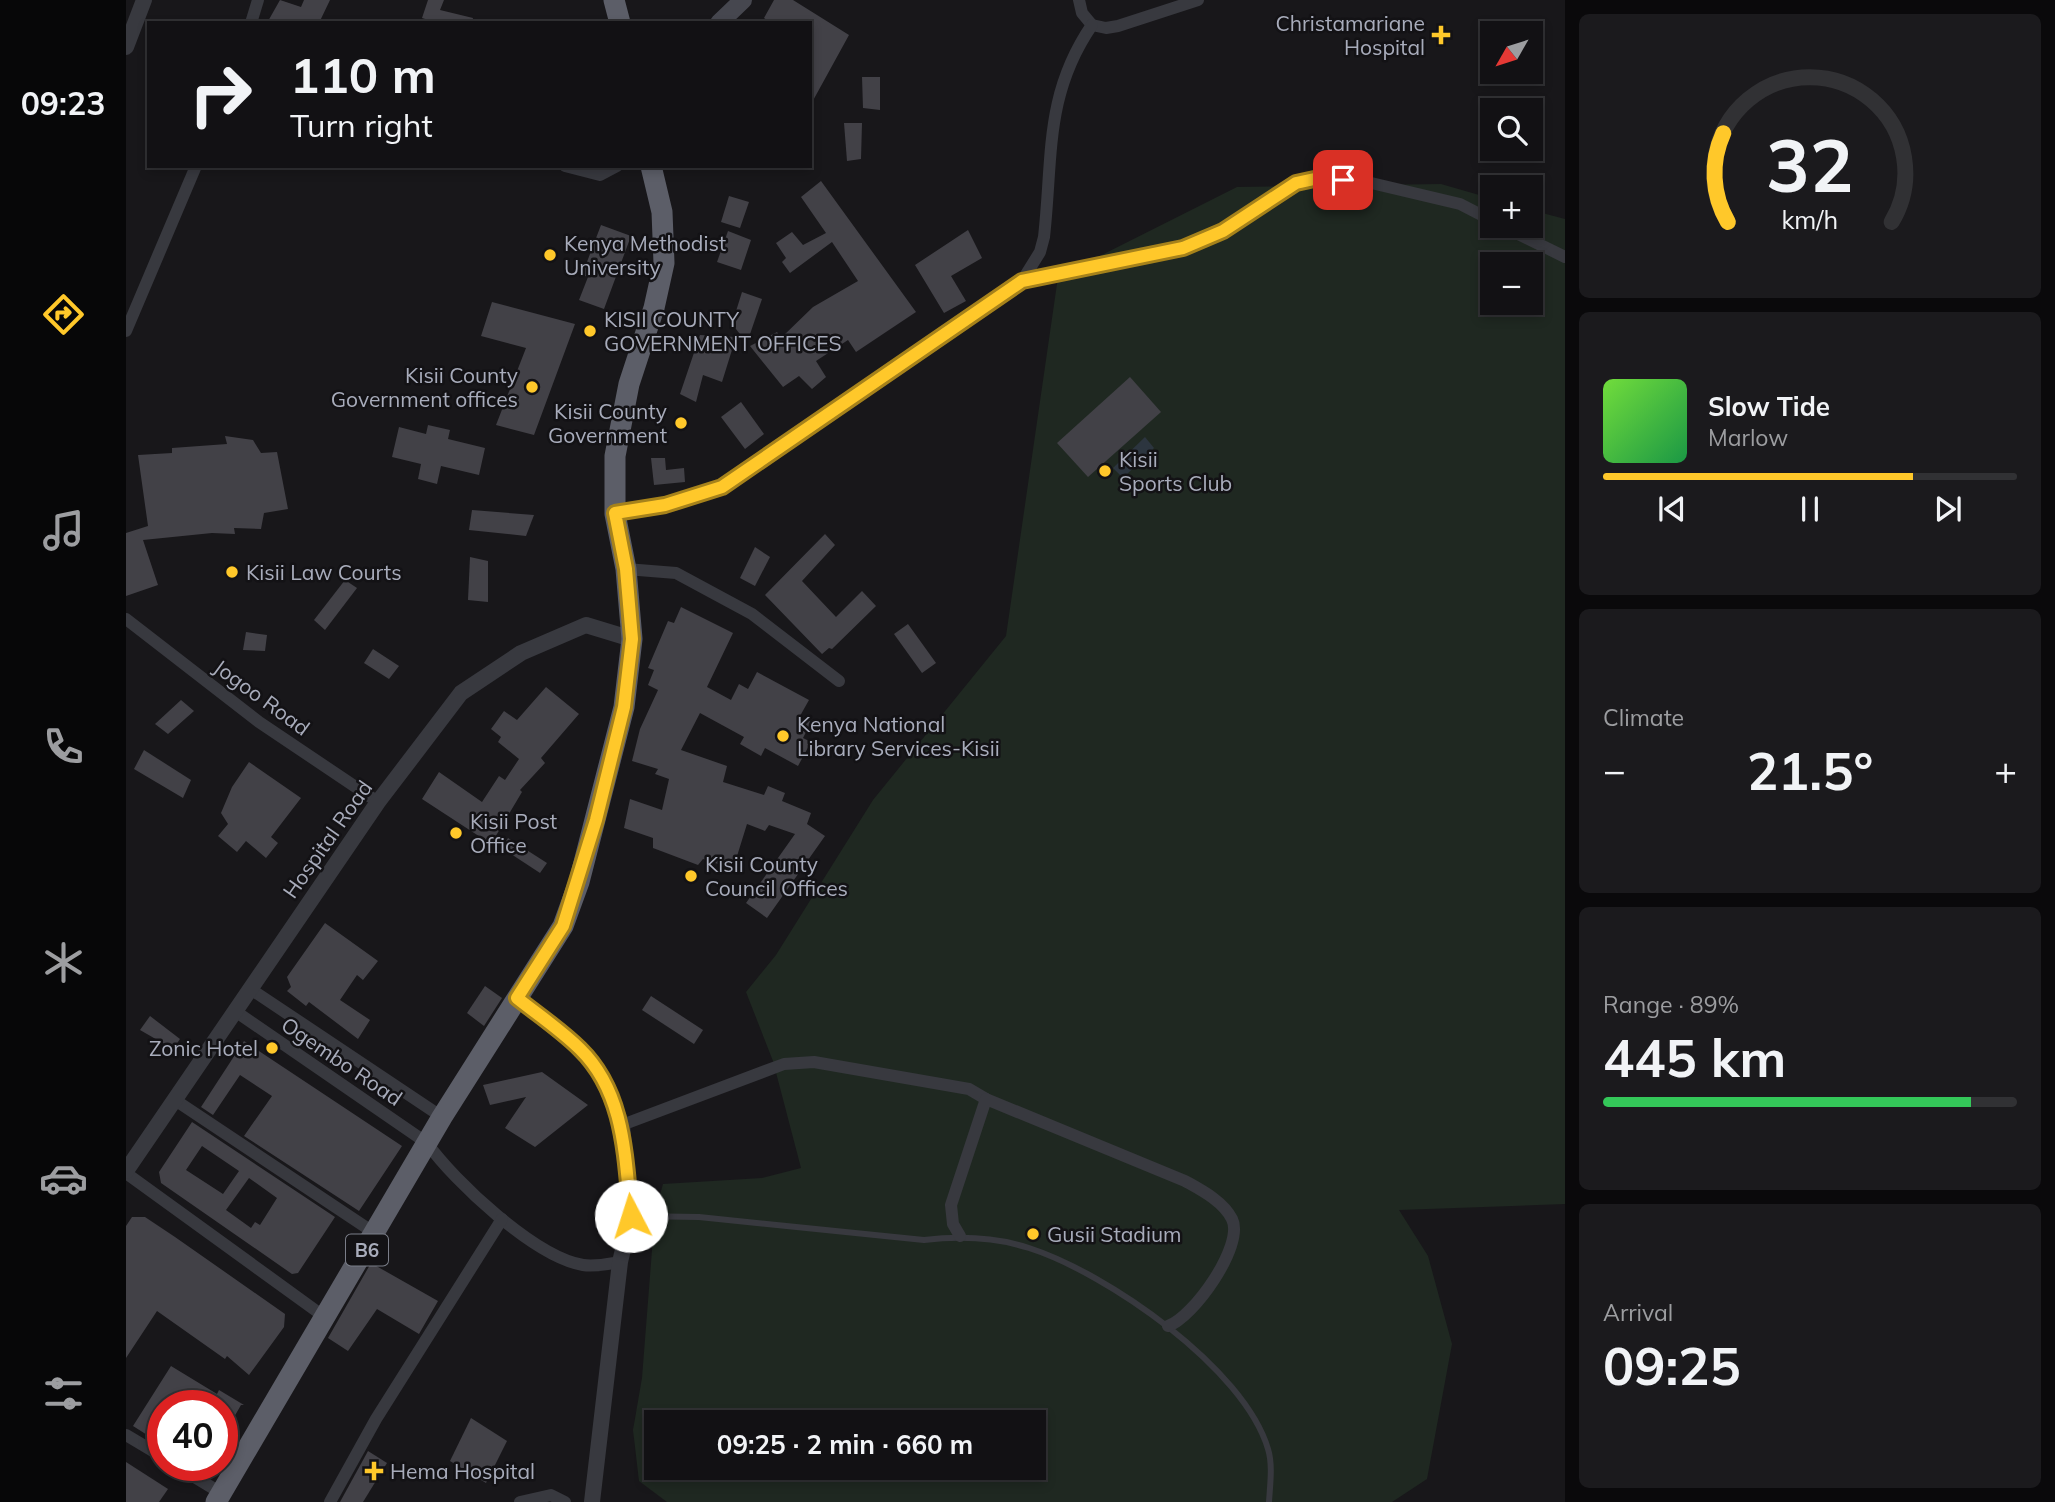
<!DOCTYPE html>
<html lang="en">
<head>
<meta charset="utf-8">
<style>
	:root { --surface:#121114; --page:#1b1a1d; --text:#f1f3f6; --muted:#9c9da0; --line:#313134; --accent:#ffc82a }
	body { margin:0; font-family:Mulish,sans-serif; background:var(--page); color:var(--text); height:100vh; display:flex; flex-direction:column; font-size:26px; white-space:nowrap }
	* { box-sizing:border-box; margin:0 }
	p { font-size:23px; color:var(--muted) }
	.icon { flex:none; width:38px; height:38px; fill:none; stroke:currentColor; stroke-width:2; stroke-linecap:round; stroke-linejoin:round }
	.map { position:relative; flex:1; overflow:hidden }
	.sheet { display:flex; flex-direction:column; gap:14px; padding:14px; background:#0a090b; width:490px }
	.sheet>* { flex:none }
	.hud { position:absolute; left:21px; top:21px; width:665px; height:147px; border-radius:0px; box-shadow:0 4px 10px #0003,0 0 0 2px var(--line); background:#121114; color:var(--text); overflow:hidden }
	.needle { width:46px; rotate:231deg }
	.buttons { position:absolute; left:1354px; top:21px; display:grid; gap:14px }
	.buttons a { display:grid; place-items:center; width:63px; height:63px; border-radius:0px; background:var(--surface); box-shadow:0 4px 10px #0003,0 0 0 2px var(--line); font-size:35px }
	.speed { position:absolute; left:21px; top:1390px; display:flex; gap:14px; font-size:35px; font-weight:700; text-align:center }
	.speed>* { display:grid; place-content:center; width:91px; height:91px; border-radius:50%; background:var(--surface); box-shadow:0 4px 10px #0003,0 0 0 2px var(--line); line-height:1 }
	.speed .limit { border:10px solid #d22; background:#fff; color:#111 }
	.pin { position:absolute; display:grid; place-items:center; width:60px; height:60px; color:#fff; margin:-30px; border-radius:14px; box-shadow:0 4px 10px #0006 }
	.me { position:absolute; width:77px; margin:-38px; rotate:355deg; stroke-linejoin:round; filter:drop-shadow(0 0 5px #0008) }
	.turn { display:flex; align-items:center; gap:24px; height:147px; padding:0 28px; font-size:32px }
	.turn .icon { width:91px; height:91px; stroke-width:2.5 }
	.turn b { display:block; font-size:49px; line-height:60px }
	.big { font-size:52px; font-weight:700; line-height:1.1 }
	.sheet .widget { flex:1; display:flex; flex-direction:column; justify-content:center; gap:10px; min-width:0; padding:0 24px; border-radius:10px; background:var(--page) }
	.sheet .dial { align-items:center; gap:0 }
	.dial svg { height:182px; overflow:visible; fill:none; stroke:var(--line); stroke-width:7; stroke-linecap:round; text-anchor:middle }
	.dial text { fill:var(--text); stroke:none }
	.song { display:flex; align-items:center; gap:21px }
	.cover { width:84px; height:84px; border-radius:10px; background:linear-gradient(135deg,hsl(100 70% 55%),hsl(140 70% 35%)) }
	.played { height:7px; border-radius:4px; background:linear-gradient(90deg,var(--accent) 75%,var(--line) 75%) }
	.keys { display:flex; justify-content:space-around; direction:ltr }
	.heat { display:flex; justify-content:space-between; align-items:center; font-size:38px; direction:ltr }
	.charge { height:10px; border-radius:5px; background:linear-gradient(90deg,#34c759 89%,var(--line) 0) }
	.trip { position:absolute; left:518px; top:1410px; width:402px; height:70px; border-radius:0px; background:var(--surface); box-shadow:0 4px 10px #0003,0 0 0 2px var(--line); font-weight:700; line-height:70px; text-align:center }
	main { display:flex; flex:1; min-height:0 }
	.dock { display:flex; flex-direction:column; width:126px; justify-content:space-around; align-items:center; background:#070708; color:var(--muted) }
	.dock .icon { width:49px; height:49px }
	.dock .selected { color:var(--accent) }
	.dock b { font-size:32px; color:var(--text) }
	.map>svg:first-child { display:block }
	.green { fill:#1f2821; fill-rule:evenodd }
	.water { fill:#2c353f }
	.building { fill:#424147; fill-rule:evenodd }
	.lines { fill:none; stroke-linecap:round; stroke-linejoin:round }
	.service { stroke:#38393f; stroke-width:6 }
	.minor { stroke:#38393f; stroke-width:12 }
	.tertiary { stroke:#38393f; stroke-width:16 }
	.secondary { stroke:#46474f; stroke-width:18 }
	.trunk { stroke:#5c5e68; stroke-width:21 }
	.route-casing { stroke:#a6821b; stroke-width:18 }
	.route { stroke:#ffc82a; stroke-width:12 }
	.poi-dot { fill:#ffc82a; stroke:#131215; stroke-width:2.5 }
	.labels { text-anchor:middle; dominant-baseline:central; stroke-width:5; stroke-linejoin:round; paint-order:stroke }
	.shield { fill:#131215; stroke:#7b7e89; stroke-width:2 }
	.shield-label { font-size:19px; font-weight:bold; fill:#a8acbb }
	.poi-label { font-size:21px; fill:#a8acbb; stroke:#131215; text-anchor:start }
	.street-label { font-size:21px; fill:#a8acbb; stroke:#131215 }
</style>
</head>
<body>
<main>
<nav class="dock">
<b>09:23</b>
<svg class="icon selected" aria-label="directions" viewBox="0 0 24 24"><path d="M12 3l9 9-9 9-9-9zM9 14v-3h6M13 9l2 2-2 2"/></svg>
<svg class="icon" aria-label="music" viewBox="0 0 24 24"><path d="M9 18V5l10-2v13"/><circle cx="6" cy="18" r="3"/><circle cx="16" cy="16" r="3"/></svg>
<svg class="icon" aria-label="phone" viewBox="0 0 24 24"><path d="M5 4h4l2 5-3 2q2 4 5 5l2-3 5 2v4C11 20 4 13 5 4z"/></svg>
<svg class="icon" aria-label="climate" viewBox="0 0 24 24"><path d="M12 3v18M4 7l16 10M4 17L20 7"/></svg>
<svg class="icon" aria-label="car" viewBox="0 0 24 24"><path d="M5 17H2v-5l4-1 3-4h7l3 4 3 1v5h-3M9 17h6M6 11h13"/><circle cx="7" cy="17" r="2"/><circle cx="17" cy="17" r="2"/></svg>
<svg class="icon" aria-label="filters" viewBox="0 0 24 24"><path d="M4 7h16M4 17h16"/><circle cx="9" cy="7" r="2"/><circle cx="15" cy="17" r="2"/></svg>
</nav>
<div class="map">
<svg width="1439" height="1502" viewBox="0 0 1439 1502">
	<rect width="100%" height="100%" fill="#18171a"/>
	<path class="green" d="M1315,184L1367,199V226H1405V210L1439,219V1204L1273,1210L1302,1256L1326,1344L1301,1479L1266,1502H541L513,1481L507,1430L516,1378L529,1212L537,1184L636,1178L675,1168L647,1061L620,992L650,955L747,800L880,636L932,277L1111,187ZM1367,264H1405V303H1367ZM530,1423H908V1468H530Z"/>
	<path class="water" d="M1019,437L1028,448L997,478L987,468Z"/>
	<g class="building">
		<path d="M154,0L175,7L178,0H204L193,23H141Z"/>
		<path d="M302,0H318L314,10L347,18L346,23H312L296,18Z"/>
		<path d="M648,0H667L723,35L684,106V23H645L638,18Z"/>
		<path d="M736,77H754V110L737,108Z"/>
		<path d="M718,123H736L735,159L721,161Z"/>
		<path d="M695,181L790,312L730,352L722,340L690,361L700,377L686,389L673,376L657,387L624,346L651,332L655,338L687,307L732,281L706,242L664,273L656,262L660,258L650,243L666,232L677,245L700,233L675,197Z"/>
		<path d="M603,196L623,202L614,228L595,222Z"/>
		<path d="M475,225L505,236L478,309L453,300L462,277L456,275Z"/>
		<path d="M842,230L856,258L825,276L840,301L818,313L789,265Z"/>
		<path d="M602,231L625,240L615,270L591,262Z"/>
		<path d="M616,292L636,299L621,343L606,324Z"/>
		<path d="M366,302L449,324L408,435L370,425L400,348L355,336Z"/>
		<path d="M574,335L610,337L596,382L577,375L570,402L554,394Z"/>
		<path d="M1004,377L1035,412L962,477L931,443Z"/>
		<path d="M615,402L638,434L619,449L595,417Z"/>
		<path d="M302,425L324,430L322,439L359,448L353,475L315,466L311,484L292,479L295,464L266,457L273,427L300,434Z"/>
		<path d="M99,436L127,440L135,453L151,452L162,509L138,513L135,529L108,528L109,534L86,533L17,540L32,585L0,596V533L22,526L12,455L46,453V448L101,444Z"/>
		<path d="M525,458H539L540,470L558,468L559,482L528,485Z"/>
		<path d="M346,510L408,515L400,536L343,530Z"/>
		<path d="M699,534L709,545L676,581L710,617L736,591L750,606L706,649L703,648L696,654L639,595Z"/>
		<path d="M629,547L644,557L629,586L614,578Z"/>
		<path d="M344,557L362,561V602L342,600Z"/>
		<path d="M219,580L231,588L199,630L188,620Z"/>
		<path d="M555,607L607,633L581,687L605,700L613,684L622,689L631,672L683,700L674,716L685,722L677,738L685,742L672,766L639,748L635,756L614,744L618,737L574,713L555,750L601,766L597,782L638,795L642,786L659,793L656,801L685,813L681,824L699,836L641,918L620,903L669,834L643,825L639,831L621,824L607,869L577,859L572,865L527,848V838L498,828L504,799L536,810L543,779L529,774L532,769L506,761L514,729L532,690L522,685L528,670L522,668L542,621L548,623Z"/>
		<path d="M782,624L810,663L796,673L768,634Z"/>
		<path d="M120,632L141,635L139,651L117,650Z"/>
		<path d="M247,649L273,666L263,679L238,663Z"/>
		<path d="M420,687L453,714L415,758L419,763L394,790L396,792L365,844L296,799L313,772L356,802L373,776L379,780L393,759L372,742L375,737L365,729L378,711L391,720Z"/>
		<path d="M55,700L68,711L42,734L29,724Z"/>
		<path d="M18,750L65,780L57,798L8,769Z"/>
		<path d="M123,762L175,798L145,837L152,843L140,858L120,841L111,852L92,836L102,824L95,813L106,787Z"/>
		<path d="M382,838L421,863L414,873L376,848Z"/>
		<path d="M199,923L252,961L237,980L231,975L214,1000L244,1020L232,1039L183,1002L180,1006L161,991L165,987L161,977Z"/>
		<path d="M359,986L376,998L358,1026L341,1013Z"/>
		<path d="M525,996L577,1030L568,1044L516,1010Z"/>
		<path d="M24,1016L54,1039L47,1049L14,1030Z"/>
		<path d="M118,1041L276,1146L233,1211L118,1136L146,1096L114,1075L87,1115L75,1107Z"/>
		<path d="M416,1072L462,1105L409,1147L379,1128L400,1097L364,1105L357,1085Z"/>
		<path d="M66,1122L209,1217L172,1273L166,1274L35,1183L33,1172ZM76,1146L113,1171L97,1194L60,1170ZM123,1178L151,1198L134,1225L129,1222L125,1228L100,1210Z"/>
		<path d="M6,1217H19L49,1237L159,1314L158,1327L123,1375L101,1356L99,1359L31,1311L0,1358V1226Z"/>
		<path d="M245,1263L312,1301L293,1334L251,1309L222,1351L202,1338Z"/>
		<path d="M45,1366L91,1394L93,1390L118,1405H115L96,1438V1405H37V1445L7,1426Z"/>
		<path d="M345,1418L381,1441L360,1483L324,1461Z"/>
		<path d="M242,1451L261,1463L237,1502H214Z"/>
		<path d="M0,1462L42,1489L33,1502H0Z"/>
	</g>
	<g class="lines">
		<path class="service" d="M507,1216L573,1217L798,1240C833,1236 869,1237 903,1248C981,1273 1118,1368 1142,1449C1147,1465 1144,1485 1143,1502"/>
		<g class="minor">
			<path d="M953,0L956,13L966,25"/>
			<path d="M125,23L132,0"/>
			<path d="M966,25L980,28L992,26L1072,0"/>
			<path d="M439,166L474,175L491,166"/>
			<path d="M1376,226L1439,257"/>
			<path d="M896,281L1057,248L1097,231L1170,183L1193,178L1241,182L1334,204L1367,221"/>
			<path d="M0,331L70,166"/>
			<path d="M489,514L539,505L596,487L896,281L914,252L918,237C927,157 918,95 966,25"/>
			<path d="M500,569L550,573L626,614L713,681"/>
			<path d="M0,619L133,722L252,802"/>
			<path d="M123,988L316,1117"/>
			<path d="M109,1011L301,1143C329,1182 409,1257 457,1265C469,1267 482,1264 494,1262"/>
			<path d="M49,1100L250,1234"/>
			<path d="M496,1125L658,1064L688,1062L843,1089L860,1099"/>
			<path d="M0,1173L200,1318"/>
			<path d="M834,1236L827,1224L825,1205L860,1099L1059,1181C1075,1190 1097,1201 1106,1219C1119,1245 1067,1318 1042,1326"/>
			<path d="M0,1435L37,1457"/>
			<path d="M49,1465L95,1493"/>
			<path d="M204,1502L250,1419L376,1219"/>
			<path d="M394,1502L425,1495L439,1502"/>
		</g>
		<g class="tertiary">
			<path d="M0,47L18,0"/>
			<path d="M391,998L455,1049L476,1077L496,1125L505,1216L494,1262L466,1502"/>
			<path d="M0,1171L252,802L335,693L395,653L460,625L506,639"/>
		</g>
		<path class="secondary" d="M593,23L617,0"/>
		<g class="trunk">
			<path d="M488,0L494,23"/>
			<path d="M90,1502L316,1117L437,926L453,882L498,707L506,639L500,569L489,514V456L503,384L528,308L538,263L536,212L525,166"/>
		</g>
	</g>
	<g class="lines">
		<g class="route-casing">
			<path id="route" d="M505,1216C499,1157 499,1093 454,1049C435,1030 411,1014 391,998L437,926L470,820L498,707L506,639L500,569L489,513L539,505L596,487L896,281L1057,248L1097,231L1170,183L1193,178L1217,180"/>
		</g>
		<use href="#route" class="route"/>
	</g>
	<g class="poi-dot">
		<path d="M1311.5 24.5h7v7h7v7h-7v7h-7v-7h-7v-7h7z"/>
		<circle cx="424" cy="255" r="7"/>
		<circle cx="464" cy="331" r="7"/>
		<circle cx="406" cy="387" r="7"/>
		<circle cx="555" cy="423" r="7"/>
		<circle cx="979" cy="471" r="7"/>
		<circle cx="106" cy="572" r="7"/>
		<circle cx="657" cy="736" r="7"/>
		<circle cx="330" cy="833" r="7"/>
		<circle cx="565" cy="876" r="7"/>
		<circle cx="146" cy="1048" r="7"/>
		<circle cx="907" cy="1234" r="7"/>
		<path d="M244.5 1460.5h7v7h7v7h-7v7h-7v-7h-7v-7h7z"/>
	</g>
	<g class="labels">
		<rect class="shield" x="220" y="1234.5" width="42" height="31" rx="5"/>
		<g class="shield-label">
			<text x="241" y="1250">B6</text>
		</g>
		<g class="poi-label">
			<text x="1299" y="23" text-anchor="end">Christamariane<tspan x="1299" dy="24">Hospital</tspan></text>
			<text x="438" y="243">Kenya Methodist<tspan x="438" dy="24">University</tspan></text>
			<text x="478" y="319">KISII COUNTY<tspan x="478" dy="24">GOVERNMENT OFFICES</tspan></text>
			<text x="392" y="375" text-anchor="end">Kisii County<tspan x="392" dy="24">Government offices</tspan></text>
			<text x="541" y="411" text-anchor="end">Kisii County<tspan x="541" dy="24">Government</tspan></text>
			<text x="993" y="459">Kisii<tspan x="993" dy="24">Sports Club</tspan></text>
			<text x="120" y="572">Kisii Law Courts</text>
			<text x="671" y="724">Kenya National<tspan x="671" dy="24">Library Services-Kisii</tspan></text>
			<text x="344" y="821">Kisii Post<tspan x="344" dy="24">Office</tspan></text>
			<text x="579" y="864">Kisii County<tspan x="579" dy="24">Council Offices</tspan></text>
			<text x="132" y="1048" text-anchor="end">Zonic Hotel</text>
			<text x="921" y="1234">Gusii Stadium</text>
			<text x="264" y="1471">Hema Hospital</text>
		</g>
		<g class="street-label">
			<text transform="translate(136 697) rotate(36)">Jogoo Road</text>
			<text transform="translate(201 839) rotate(-55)">Hospital Road</text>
			<text transform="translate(216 1061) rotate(34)">Ogembo Road</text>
		</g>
	</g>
</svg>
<div class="buttons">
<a><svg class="needle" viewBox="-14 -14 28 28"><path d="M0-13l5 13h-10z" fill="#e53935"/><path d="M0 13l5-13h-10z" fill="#9c9da0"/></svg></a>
<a><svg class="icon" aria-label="search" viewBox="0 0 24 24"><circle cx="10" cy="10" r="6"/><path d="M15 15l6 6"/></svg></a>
<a>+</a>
<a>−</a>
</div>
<div class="speed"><div class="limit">40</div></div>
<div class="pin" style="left:1217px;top:180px;background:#d93025"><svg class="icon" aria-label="arrive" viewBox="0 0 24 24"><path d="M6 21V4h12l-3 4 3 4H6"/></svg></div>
<svg class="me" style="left:505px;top:1216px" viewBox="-20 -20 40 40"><circle r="19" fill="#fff"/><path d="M0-13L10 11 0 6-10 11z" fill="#ffc82a"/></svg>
<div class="trip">09:25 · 2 min · 660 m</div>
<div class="hud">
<div class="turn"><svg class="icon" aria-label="right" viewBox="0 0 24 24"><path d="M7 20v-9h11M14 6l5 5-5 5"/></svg><div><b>110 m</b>Turn right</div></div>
</div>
</div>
<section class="sheet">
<div class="widget dial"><svg viewBox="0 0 100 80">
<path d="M14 69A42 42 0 1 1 86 69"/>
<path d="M14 69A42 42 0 0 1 12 30" stroke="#ffc82a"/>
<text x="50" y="56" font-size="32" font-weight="700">32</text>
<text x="50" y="72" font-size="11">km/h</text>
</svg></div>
<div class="widget">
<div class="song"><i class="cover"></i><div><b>Slow Tide</b><p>Marlow</p></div></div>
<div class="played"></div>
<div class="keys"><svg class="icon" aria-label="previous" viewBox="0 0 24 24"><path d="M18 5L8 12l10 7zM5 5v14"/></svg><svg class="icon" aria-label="pause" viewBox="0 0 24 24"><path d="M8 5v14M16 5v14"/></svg><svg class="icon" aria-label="next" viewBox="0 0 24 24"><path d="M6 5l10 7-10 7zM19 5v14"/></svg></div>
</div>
<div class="widget"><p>Climate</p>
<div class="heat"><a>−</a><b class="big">21.5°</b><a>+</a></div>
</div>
<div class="widget"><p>Range · 89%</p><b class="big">445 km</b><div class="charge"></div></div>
<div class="widget"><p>Arrival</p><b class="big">09:25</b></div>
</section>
</main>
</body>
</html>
